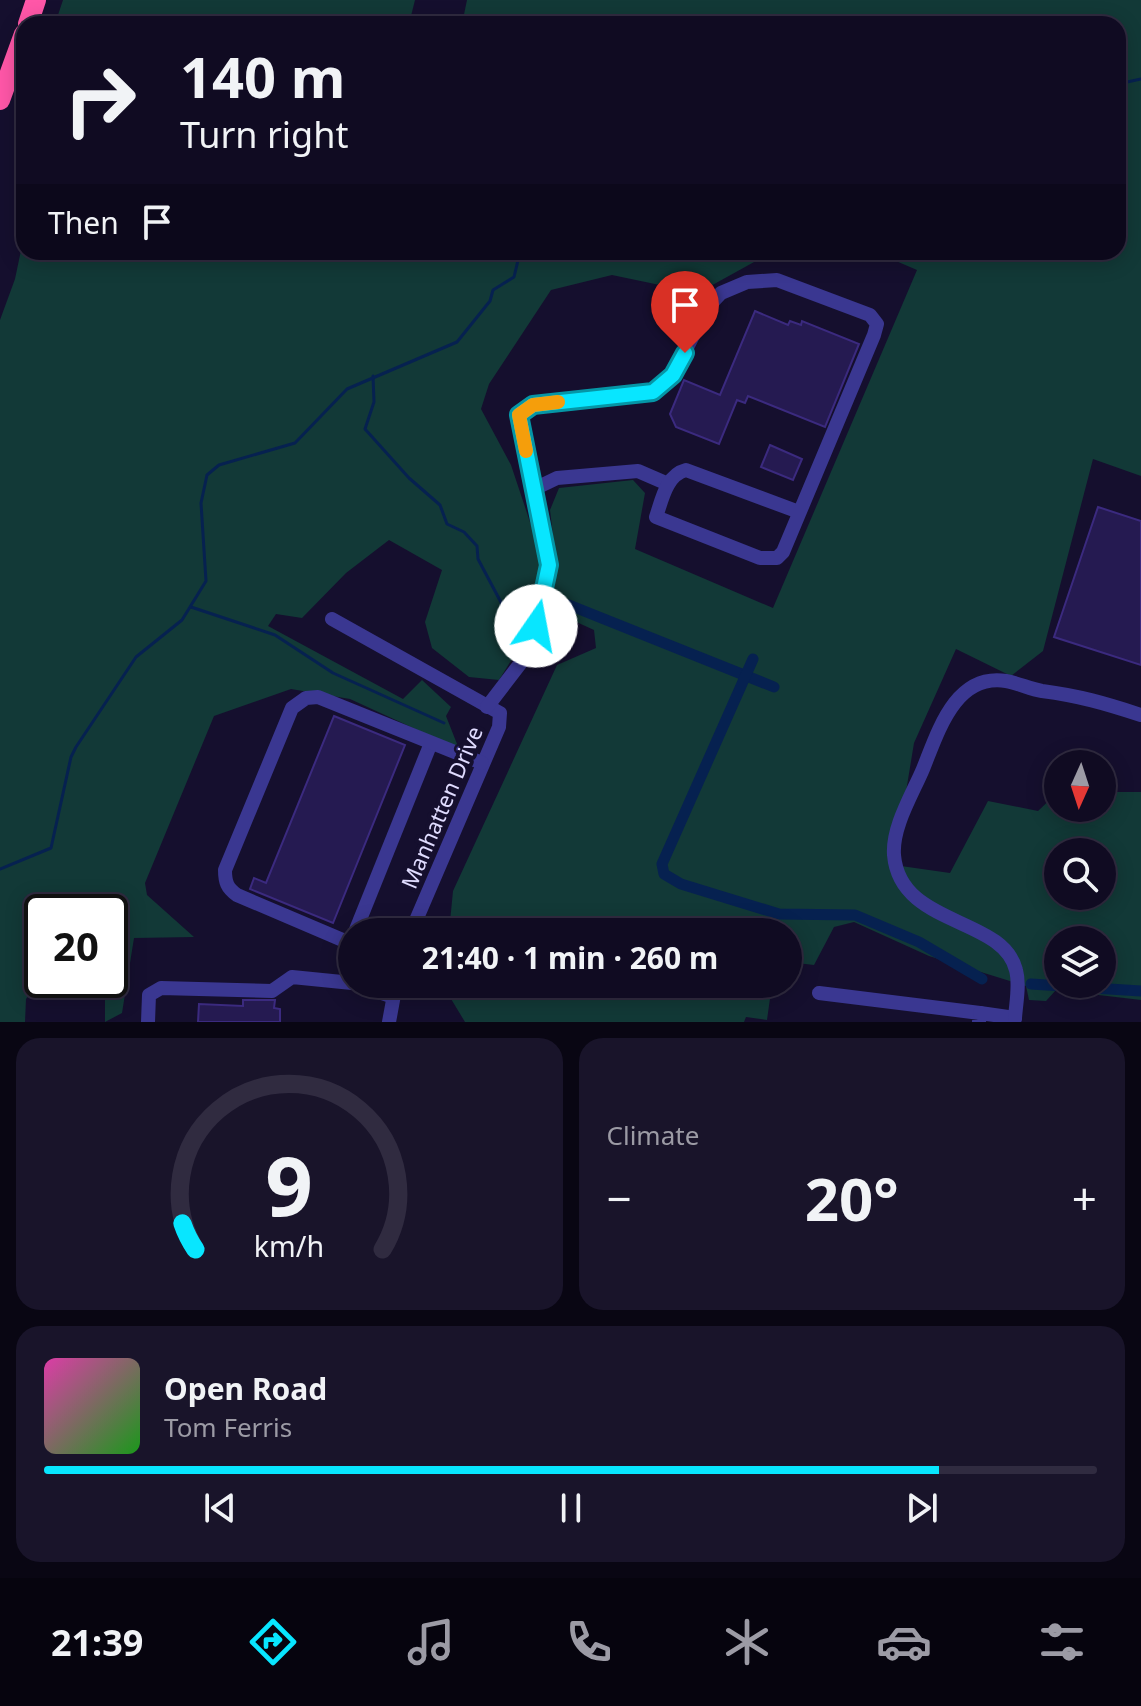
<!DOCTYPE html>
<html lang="en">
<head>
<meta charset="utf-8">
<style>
	:root { --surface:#100b22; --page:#19142a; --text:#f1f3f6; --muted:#9c9ba5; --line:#302b40; --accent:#08e6ff }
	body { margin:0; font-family:"Noto Sans",sans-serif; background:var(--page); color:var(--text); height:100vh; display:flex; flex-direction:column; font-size:30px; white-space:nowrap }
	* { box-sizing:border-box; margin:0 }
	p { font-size:26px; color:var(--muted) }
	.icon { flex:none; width:44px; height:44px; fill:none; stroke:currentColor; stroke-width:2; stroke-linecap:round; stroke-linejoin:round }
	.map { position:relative; height:1022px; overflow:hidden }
	.panel { display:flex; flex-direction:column; gap:16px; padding:16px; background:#090613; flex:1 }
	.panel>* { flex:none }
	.hud { position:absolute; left:16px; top:16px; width:1110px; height:244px; border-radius:24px; box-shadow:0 4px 20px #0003,0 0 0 2px var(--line); background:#100b22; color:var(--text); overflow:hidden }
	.needle { width:52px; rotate:183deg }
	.tools { position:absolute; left:1044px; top:750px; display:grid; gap:16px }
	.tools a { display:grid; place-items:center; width:72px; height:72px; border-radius:50%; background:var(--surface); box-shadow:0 4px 20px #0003,0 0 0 2px var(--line); font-size:40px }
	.speed { position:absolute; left:24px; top:894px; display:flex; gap:16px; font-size:40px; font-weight:700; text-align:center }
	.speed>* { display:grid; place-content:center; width:104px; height:104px; border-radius:50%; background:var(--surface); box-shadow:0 4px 20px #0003,0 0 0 2px var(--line); line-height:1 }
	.speed .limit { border:4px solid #111; border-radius:12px; background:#fff; color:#111 }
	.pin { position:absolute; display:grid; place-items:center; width:68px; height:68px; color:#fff; margin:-82px -34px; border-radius:50% 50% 50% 0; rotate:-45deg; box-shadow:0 0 8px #0007 }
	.pin .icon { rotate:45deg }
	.me { position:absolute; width:88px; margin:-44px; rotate:12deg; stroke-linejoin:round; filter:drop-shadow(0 0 6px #0008) }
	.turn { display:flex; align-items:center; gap:28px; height:168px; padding:0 32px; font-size:36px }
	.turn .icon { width:104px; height:104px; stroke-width:2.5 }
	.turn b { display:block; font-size:56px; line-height:68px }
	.then { display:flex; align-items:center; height:76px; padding:0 32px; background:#0003; gap:16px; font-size:30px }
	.big { font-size:60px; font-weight:700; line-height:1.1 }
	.panel .tile { flex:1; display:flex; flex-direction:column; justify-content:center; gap:12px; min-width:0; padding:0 28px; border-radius:24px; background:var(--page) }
	.panel .dial { align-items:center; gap:0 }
	.dial svg { height:208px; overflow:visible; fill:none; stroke:var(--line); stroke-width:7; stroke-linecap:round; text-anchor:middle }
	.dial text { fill:var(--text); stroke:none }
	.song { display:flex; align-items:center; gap:24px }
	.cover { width:96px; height:96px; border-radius:12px; background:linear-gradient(135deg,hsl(320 70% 55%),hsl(120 70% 35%)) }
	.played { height:8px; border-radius:4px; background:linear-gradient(90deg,var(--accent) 85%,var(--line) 85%) }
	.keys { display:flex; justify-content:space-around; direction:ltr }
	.heat { display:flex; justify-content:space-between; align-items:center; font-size:44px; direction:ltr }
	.panel .tiles { flex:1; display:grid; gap:16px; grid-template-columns:1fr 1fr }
	.tile:last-child { grid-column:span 2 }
	.trip { position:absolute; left:338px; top:918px; width:464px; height:80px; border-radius:40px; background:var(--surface); box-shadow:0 4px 20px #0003,0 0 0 2px var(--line); font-weight:700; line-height:80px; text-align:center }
	.tab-bar { display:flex; height:128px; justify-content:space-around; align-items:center; background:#06040e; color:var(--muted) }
	.tab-bar .icon { width:56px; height:56px }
	.tab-bar .active { color:var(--accent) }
	.tab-bar b { font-size:36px; color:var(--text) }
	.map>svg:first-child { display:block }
	.green { fill:#123937; fill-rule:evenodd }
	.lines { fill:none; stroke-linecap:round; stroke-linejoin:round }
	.stream { stroke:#062150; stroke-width:3 }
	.canal { stroke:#062150; stroke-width:11 }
	.building { fill:#251a51; stroke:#3b2a7f; stroke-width:2 }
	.minor { stroke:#3a3791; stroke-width:14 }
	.highway { stroke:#ff57a8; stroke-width:20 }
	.route-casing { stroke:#0596a6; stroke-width:20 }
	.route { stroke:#08e6ff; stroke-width:14 }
	.slow { stroke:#f59e0b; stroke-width:14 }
	.labels { text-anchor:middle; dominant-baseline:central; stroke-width:8; stroke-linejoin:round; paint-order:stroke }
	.street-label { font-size:22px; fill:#e0dcff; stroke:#150f2e }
</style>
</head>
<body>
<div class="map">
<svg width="1141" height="1022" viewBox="0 0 1141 1022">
	<rect width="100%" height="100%" fill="#150f2e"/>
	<g class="green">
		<path d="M63,0H415L409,24H55Z"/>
		<path d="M467,0H1141V476L1093,459L1043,651L1011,676L956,649L914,743L894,865L950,873L988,801L1038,811L1058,792V808H1102V792H1141V1000L1056,990L1046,1001L1029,1000L1026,986L929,956L854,922L834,927L814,965L788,962V932H449L453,891L557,665L596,648L594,630L550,610L557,570L550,510L559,488L633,480L645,493L635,549L773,608L917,270L875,252H1118V24H462ZM1058,852H1102V896H1058ZM1058,940H1102V984H1058Z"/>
		<path d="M24,236V252H772L698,293L612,275L551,290L489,384L481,409L511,465L544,564L527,635L499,680L469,677L432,648L425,622L442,570L389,540L346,573L302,618L276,614L268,626L403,699L422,680L451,707L446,716L459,749L350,699L291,689L214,716L145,883L147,895L194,937L134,938L122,1013L105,1022V980H110V912H42V977L26,999L25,1022H0V320L15,279Z"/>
		<path d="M442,984H772L767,1020L746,1017L744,1022H465Z"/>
	</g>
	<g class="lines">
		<g class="stream">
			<path d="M1118,84L1141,79"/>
			<path d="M373,376L374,402L365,429L409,478L440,505L447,524L464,532L477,546L478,559L504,608L533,614"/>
			<path d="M191,607L275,635L333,673L444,723"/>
			<path d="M0,869L51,848L71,757L76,747L136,657L182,620L206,581L201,503L207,475L219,465L295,443L347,389L457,342L490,301L493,290L514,277L520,252"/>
		</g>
		<g class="canal">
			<path d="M552,604L569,605L774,687"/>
			<path d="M753,659L662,864L664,874L681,884L779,914L855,915L919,942L982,979"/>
			<path d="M1031,984L1141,991"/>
		</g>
	</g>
	<g class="building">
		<path d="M755,311L788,325L790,321L801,325L802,321L859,344L825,427L748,396L745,403L737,400L719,444L676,427L670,414L684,380L720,395Z"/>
		<path d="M770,445L802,459L793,480L761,467Z"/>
		<path d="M1098,507L1141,521V665L1054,637Z"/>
		<path d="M334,716L405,745L333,923L250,889L254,878L266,883Z"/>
		<path d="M243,1000H275L274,1008L280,1009V1022H198L199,1004L243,1006Z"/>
	</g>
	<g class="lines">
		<g class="minor">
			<path d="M534,489L557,478L638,471L668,484"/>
			<path d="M332,619L500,713L499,727L411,932"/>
			<path d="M487,707L523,660L536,626L549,565L519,415L533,405L653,392L673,375L707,308L721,293L747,282L777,280L870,315L877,324L874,335L783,552L777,558H760L656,517C662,500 666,475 686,470L799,512"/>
			<path d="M355,932L431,743"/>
			<path d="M352,944L237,895C227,888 225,882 225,870L292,708L306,698L318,697L482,763"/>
			<path d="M355,984L393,997"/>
			<path d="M819,993L980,1013L979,1022"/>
			<path d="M980,1013L1015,1018L1014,1022"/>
			<path d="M1015,1018C1016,1003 1020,985 1016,970C1003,916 900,927 894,855C892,827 912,795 923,769C938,732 955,673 1006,681C1018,683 1030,689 1042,691C1080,696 1104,703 1141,715"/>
			<path d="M148,1022L149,995L161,988L272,991L292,977L352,983"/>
			<path d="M389,1022L396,984"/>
		</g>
		<g class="highway">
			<path d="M28,24L36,0"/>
			<path d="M0,100L24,34"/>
		</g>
	</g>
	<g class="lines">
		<g class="route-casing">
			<path id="route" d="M536,626L549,565L519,415L533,405L653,392L673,375L685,353"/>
		</g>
		<use href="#route" class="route"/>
		<path class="slow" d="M526,451L519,415L533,405L558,402"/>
	</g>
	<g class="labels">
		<g class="street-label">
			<text transform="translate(441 807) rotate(-67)">Manhatten Drive</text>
		</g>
	</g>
</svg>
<div class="tools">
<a><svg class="needle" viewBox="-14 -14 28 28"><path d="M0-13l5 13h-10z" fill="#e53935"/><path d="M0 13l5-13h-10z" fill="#9c9ba5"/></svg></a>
<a><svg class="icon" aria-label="search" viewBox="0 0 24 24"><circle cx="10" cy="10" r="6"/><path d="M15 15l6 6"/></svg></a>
<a><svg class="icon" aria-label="layers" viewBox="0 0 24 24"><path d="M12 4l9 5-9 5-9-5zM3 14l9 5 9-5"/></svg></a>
</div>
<div class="speed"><div class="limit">20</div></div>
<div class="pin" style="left:685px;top:353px;background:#d93025"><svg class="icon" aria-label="arrive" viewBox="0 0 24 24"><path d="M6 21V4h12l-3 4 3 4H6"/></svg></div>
<svg class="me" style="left:536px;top:626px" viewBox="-20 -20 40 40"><circle r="19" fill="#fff"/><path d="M0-13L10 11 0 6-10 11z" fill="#08e6ff"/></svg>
<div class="trip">21:40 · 1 min · 260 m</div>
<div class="hud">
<div class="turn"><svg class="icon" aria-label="right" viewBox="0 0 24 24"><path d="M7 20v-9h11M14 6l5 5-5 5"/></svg><div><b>140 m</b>Turn right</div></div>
<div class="then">Then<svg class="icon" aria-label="arrive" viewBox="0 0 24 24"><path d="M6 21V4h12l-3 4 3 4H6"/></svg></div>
</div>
</div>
<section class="panel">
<div class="tiles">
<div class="tile dial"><svg viewBox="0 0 100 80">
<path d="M14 69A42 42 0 1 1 86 69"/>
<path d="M14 69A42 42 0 0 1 9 59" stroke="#08e6ff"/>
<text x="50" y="56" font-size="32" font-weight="700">9</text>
<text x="50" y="72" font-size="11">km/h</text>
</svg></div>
<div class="tile"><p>Climate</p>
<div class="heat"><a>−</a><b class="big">20°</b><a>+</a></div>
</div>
<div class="tile">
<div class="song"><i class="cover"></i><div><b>Open Road</b><p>Tom Ferris</p></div></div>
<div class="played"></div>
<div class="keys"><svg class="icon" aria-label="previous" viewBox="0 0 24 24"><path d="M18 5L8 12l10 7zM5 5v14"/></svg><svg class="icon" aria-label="pause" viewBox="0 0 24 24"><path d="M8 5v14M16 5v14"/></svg><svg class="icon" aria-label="next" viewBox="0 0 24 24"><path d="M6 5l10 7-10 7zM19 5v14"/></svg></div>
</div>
</div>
</section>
<nav class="tab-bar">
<b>21:39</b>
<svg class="icon active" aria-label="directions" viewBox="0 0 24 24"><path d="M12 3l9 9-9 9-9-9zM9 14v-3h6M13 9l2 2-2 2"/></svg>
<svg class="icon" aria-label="music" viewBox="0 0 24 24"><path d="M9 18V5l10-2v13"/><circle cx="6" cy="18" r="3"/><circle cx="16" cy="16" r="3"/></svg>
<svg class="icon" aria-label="phone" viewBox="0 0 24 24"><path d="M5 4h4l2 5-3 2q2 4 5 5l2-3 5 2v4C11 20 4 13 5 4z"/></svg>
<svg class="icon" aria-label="climate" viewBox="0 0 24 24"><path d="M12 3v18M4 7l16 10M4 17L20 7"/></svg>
<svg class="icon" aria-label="car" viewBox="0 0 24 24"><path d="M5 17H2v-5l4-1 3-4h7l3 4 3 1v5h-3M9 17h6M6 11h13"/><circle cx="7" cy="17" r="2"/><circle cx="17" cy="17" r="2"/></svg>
<svg class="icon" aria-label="filters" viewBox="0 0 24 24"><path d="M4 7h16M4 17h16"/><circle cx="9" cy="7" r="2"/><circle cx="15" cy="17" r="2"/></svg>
</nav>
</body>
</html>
